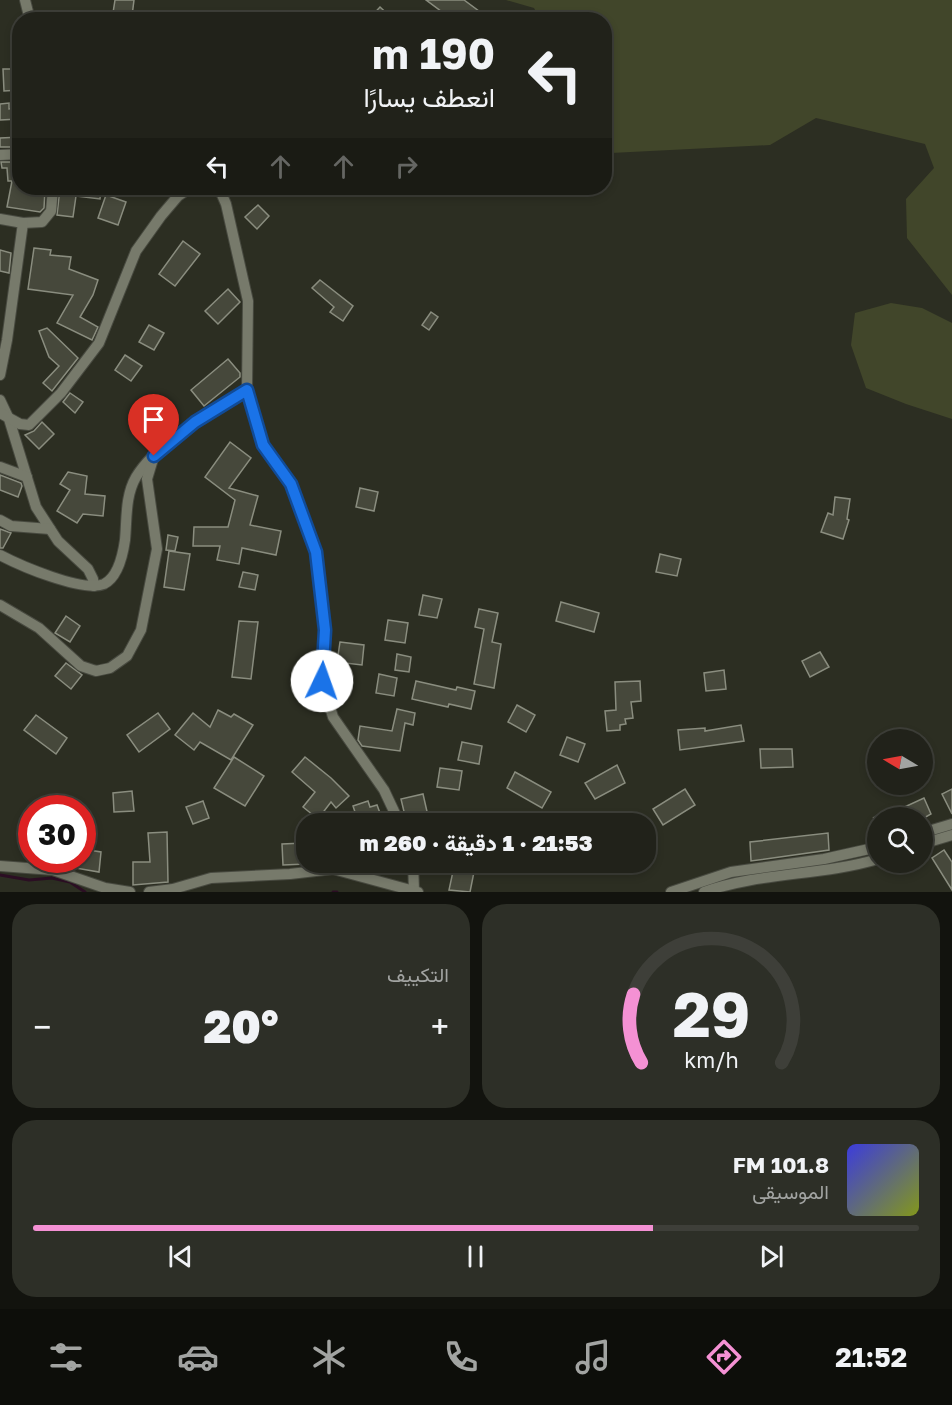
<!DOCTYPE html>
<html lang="ar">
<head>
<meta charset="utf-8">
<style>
	:root { --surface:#21221a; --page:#2d2f27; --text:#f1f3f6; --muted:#a2a4a2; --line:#3e3f39; --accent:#f491d4 }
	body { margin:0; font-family:"Golos Text",Vazirmatn,sans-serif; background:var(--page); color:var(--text); direction:rtl; height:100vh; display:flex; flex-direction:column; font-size:22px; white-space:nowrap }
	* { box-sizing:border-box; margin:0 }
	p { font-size:20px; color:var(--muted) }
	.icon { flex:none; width:33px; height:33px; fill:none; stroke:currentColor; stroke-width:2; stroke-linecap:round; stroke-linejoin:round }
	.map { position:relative; height:892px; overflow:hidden; direction:ltr }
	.side { display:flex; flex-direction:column; gap:12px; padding:12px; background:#12130e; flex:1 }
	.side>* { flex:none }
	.hud { position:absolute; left:12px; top:12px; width:600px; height:183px; border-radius:24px; box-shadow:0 3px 9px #0003,0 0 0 2px var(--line); direction:rtl; background:#21221a; color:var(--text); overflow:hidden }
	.needle { width:39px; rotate:280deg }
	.tools { position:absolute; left:867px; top:729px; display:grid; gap:12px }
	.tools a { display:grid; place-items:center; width:66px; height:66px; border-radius:50%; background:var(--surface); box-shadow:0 3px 9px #0003,0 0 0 2px var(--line); font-size:30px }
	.speed { position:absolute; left:18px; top:795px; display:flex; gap:12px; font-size:30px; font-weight:700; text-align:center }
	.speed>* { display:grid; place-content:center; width:78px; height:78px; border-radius:50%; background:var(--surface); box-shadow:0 3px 9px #0003,0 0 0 2px var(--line); line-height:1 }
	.speed .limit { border:9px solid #d22; background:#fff; color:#111 }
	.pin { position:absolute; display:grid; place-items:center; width:51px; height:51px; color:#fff; margin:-62px -26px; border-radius:50% 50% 50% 0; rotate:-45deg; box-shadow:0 0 6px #0007 }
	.pin .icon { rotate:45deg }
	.me { position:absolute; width:66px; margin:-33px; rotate:3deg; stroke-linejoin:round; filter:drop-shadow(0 0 4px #0008) }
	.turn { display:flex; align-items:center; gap:21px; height:126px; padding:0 18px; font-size:27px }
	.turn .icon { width:78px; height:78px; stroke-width:2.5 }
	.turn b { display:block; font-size:42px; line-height:51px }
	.lanes { display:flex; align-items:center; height:57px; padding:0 18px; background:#0003; justify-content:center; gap:30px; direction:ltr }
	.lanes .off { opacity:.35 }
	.big { font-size:45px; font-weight:800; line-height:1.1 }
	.side .widget { flex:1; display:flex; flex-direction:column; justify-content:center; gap:9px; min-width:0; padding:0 21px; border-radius:24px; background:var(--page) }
	.side .dial { align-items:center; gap:0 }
	.dial svg { height:156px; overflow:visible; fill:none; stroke:var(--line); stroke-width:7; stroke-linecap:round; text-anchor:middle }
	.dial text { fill:var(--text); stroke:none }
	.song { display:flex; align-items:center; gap:18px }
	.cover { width:72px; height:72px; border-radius:9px; background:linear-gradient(135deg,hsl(240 70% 55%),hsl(70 70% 35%)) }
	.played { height:6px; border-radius:3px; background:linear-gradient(90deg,var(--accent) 70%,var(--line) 70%) }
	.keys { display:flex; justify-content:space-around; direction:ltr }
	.heat { display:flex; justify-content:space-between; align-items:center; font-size:33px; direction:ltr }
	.side .tiles { flex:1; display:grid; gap:12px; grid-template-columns:1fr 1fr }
	.widget:last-child { grid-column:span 2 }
	.trip { position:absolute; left:296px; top:813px; width:360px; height:60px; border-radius:24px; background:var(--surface); box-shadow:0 3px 9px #0003,0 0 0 2px var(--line); font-weight:800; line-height:60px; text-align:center; direction:rtl }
	.dock { display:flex; height:96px; justify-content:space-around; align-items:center; background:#0d0e0a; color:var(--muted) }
	.dock .icon { width:42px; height:42px }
	.dock .active { color:var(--accent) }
	.dock b { font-size:27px; color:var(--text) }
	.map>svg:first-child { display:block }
	.green { fill:#41462a }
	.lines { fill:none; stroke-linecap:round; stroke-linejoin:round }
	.stream { stroke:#2b0e23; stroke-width:3 }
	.building { fill:#46483b; stroke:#8a8d7f; stroke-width:1.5 }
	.minor-casing { stroke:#484a40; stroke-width:12 }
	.minor { stroke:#777a6b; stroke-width:10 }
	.route-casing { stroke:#114b97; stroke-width:15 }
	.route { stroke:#1a73e8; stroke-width:10 }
</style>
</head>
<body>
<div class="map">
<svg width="952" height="892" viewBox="0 0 952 892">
	<rect width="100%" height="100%" fill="#2c2e22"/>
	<g class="green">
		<path d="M506,0H952V295L907,238L906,199L934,168L925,144L816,118L770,145L611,153L604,146V20L540,19L534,8Z"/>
		<path d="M891,303L922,308L952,323V419L906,404L866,388L851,345L855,313Z"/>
	</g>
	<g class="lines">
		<g class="stream">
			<path d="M0,875L29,880L52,878L70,882L85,892"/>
			<path d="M333,892H337"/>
		</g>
	</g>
	<g class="building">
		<path d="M115,0H134L132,16L113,13Z"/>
		<path d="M426,0H464L491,20H453Z"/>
		<path d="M380,7L394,20H368Z"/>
		<path d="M3,69H19L20,90L4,91Z"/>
		<path d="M9,103V109L18,108L19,119L0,120V104Z"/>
		<path d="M20,137V147H0V138Z"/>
		<path d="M1,162H20V188L45,190L44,208L40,212L7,207L12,181H8L7,168H2Z"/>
		<path d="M60,188H101L100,199L76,196L73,217L57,215Z"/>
		<path d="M106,195L126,202L118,225L98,218Z"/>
		<path d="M258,205L269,216L257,229L245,217Z"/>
		<path d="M183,241L200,254L175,286L159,274Z"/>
		<path d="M34,248L51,250L50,255L71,257L69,269L98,280L93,295L80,317L98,327L92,340L57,323L73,295L28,289Z"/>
		<path d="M0,250L11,253L9,273L0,271Z"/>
		<path d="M320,280L353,306L343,321L330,312L334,307L312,288Z"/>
		<path d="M228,289L240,302L218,324L205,311Z"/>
		<path d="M431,312L438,317L429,330L422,325Z"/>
		<path d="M149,325L164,333L154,350L139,342Z"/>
		<path d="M47,328L78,358L52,391L43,383L59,366L49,357L39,331Z"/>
		<path d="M125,355L142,366L131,381L115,370Z"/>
		<path d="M228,359L240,373V377L204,406L191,390Z"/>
		<path d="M70,393L83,402L75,413L63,402Z"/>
		<path d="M42,422L54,434L39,449L25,435L34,431Z"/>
		<path d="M230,442L251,458L229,488L258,496L250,525L281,531L276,555L242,548L239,564L217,560L220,546H193L194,527H228L235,500L205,477Z"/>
		<path d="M68,472L87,476L85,494L105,496L103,516L83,514L77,523L57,511L70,490L60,484Z"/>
		<path d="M0,475L21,483L22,486L18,497L0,490Z"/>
		<path d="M360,488L378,492L374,511L356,507Z"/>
		<path d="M835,497L850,499L847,519L849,520L843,539L821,532L828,513L833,515Z"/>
		<path d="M0,529L11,533L3,548H0Z"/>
		<path d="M168,535L178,537L175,551L166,550Z"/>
		<path d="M169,551L190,554L184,590L164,587Z"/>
		<path d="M660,554L681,559L677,576L656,572Z"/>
		<path d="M243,572L258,575L255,590L239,587Z"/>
		<path d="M423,595L442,599L437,618L419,615Z"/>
		<path d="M561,602L599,613L594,632L556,621Z"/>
		<path d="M479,609L498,613L492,642L501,644L494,688L474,684L484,629L475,627Z"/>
		<path d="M66,616L80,626L70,642L55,633Z"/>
		<path d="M388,620L408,623L405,643L385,640Z"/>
		<path d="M239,621L258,622L251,679L232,677Z"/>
		<path d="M340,642L364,645L362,665L337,662Z"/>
		<path d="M820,652L829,667L810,677L802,661Z"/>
		<path d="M397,654L411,657L409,672L395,670Z"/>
		<path d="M66,663L82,675L71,689L55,676Z"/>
		<path d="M724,670L726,689L706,691L704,673Z"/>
		<path d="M379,674L397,678L394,696L376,693Z"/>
		<path d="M416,681L456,690L457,687L475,691L471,709L449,704L448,707L412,699Z"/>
		<path d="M640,681L641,701L631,702L633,718L625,719L626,724L620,725V730L607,731L605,711L616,710L615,682Z"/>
		<path d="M517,705L535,715L526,732L508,722Z"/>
		<path d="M397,709L415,713L413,725L405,723L400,751L362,746L358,740L360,726L392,731Z"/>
		<path d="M218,710L231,717L234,714L253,725L231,760L200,742L194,750L175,735L193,713L210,727Z"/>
		<path d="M158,713L170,729L139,752L127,735Z"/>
		<path d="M36,715L67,738L56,754L24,730Z"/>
		<path d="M741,725L744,741L680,750L678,730L705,728V731Z"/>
		<path d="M567,737L585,744L578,762L560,755Z"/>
		<path d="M462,742L482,746L479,764L458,760Z"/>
		<path d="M760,749H792L793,767L761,768Z"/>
		<path d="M234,757L264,776L245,806L214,788Z"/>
		<path d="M305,757L331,778L349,796L336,808L331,802L318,819L303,807L315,792L292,772Z"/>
		<path d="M617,765L625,783L595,799L585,783Z"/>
		<path d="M440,768L462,771L459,790L437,787Z"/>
		<path d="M515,772L551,792L542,808L507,788Z"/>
		<path d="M685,789L695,805L663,825L653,809Z"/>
		<path d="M952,789V814L942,794Z"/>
		<path d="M132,791L134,811L114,812L113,793Z"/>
		<path d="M423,794L428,816L406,820L401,799Z"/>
		<path d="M924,798L931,814L924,818H873L896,807L898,810Z"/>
		<path d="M203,801L209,818L193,824L186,807Z"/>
		<path d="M368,801L370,807L377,805L384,824H359L353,806Z"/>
		<path d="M167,832L168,882L133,885V862H150L148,833Z"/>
		<path d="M828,833L829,850L751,861L750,842Z"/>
		<path d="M304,843L306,864L283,865L282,844Z"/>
		<path d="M82,849L101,852L99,872L64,866L65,860H82Z"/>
		<path d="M944,850L952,862V890L932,858Z"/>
		<path d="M455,862H476L470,892L449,890Z"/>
	</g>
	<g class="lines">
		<g class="minor-casing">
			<g id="minor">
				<path d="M25,0L30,20"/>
				<path d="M0,155L20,154"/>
				<path d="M219,188L226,204L248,301L247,390L263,445L291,484L316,552L325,630L322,681L333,717L384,790L400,824"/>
				<path d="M0,219L23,223L42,222L51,211L53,188"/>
				<path d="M0,375L7,340L23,223"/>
				<path d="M0,400L9,419L36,507L58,541L88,569L93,579L94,586"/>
				<path d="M0,413L20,424L29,425L61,393L99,343L136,251L161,216L178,196L190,188"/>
				<path d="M0,467L27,477"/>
				<path d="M0,520L11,526L50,529"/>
				<path d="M0,555C19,565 83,593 104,584C118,577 123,554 125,540C127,519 125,496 136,477C157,442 212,412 247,390"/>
				<path d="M0,605L39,628L81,666L96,671L110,668L127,656L141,630L157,549L147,479L153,459"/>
				<path d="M922,833L952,824"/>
				<path d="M922,844L952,835"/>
				<path d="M413,862L414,891"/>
				<path d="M0,866L53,870L105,888L130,892"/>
				<path d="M149,892L173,889L211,878L290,874L333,869L418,892"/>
				<path d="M671,892L731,872L824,859L878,847"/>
				<path d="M704,892C760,872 821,876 878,859"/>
			</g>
		</g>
		<use href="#minor" class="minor"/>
	</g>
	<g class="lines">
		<g class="route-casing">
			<path id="route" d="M154,456L195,422L247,390L263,445L291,484L316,552L325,630L322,681"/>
		</g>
		<use href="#route" class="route"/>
	</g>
</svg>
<div class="tools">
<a><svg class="needle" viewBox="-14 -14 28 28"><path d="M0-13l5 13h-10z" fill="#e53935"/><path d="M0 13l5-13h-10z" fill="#a2a4a2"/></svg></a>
<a><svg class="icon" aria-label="search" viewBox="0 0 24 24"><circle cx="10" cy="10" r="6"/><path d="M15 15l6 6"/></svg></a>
</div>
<div class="speed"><div class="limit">30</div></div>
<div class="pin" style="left:154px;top:456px;background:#d93025"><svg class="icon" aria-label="arrive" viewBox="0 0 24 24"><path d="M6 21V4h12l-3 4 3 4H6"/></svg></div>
<svg class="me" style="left:322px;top:681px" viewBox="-20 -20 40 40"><circle r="19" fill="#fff"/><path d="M0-13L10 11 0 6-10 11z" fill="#1a73e8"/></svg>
<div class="trip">21:53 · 1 دقيقة · 260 m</div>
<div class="hud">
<div class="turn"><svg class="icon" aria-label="left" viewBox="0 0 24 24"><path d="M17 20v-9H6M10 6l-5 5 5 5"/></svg><div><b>190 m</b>انعطف يسارًا</div></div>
<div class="lanes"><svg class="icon" aria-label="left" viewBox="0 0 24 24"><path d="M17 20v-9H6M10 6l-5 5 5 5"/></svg><svg class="icon off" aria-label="ahead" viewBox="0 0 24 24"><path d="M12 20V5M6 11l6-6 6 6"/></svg><svg class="icon off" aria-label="ahead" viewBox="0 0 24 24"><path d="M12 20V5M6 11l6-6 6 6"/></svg><svg class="icon off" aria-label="right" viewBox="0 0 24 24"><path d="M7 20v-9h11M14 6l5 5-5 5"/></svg></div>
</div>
</div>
<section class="side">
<div class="tiles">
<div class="widget dial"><svg viewBox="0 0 100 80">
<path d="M14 69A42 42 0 1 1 86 69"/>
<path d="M14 69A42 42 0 0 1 10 34" stroke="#f491d4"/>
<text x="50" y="56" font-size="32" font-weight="700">29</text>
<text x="50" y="72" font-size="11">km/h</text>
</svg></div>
<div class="widget"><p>التكييف</p>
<div class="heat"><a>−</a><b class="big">20°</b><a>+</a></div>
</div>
<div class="widget">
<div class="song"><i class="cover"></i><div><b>101.8 FM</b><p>الموسيقى</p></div></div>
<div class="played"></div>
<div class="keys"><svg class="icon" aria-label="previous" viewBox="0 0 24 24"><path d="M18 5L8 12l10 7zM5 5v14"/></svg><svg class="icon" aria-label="pause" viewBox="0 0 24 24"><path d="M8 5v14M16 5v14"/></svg><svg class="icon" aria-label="next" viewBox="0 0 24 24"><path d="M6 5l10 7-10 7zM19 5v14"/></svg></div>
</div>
</div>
</section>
<nav class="dock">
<b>21:52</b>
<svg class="icon active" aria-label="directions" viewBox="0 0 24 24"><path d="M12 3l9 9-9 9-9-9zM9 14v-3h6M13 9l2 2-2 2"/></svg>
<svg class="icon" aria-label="music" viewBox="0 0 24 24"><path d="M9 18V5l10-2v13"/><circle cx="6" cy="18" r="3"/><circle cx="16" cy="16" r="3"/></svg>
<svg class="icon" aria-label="phone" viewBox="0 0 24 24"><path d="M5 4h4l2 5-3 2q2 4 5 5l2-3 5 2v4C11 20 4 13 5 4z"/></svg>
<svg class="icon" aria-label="climate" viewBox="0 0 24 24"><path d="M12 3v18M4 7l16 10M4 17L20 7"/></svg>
<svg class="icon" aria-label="car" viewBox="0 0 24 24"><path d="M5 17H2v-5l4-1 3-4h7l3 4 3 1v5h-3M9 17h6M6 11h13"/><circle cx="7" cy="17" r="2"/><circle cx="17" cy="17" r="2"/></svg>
<svg class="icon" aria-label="filters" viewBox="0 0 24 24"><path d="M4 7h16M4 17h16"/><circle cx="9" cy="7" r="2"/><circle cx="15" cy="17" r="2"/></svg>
</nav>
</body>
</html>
